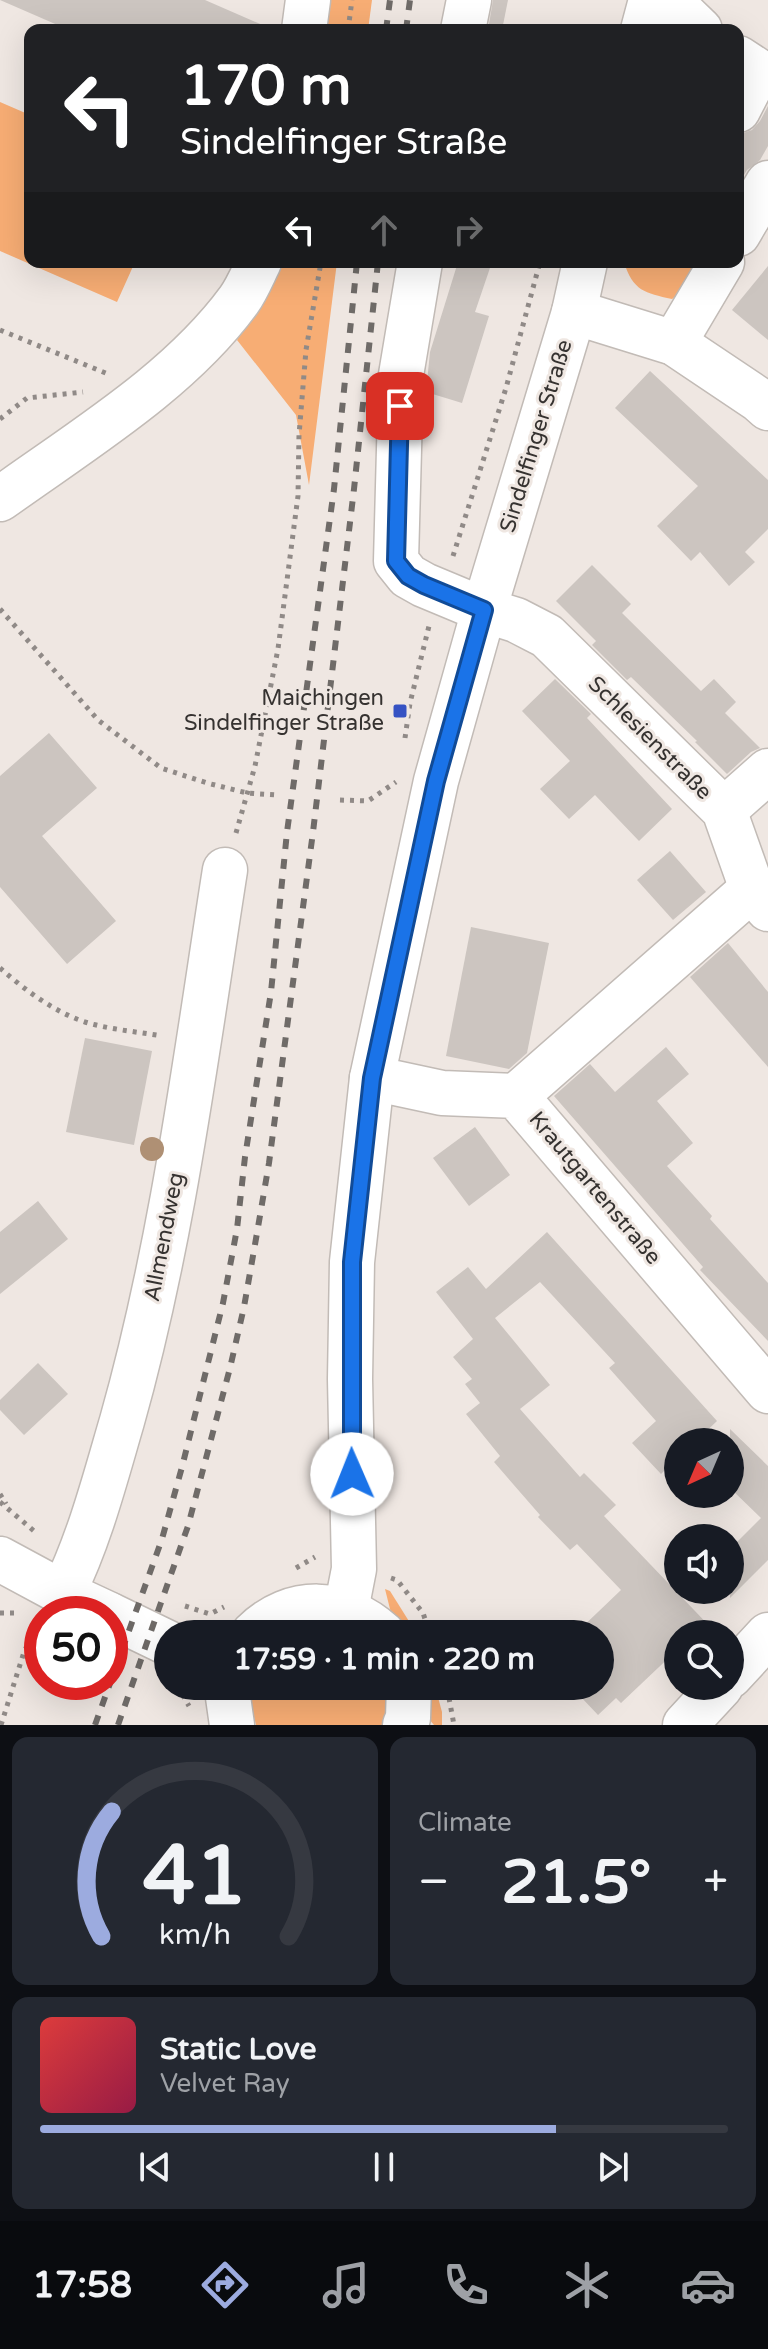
<!DOCTYPE html>
<html lang="en">
<head>
<meta charset="utf-8">
<style>
	:root { --surface:#171b24; --page:#242831; --text:#f1f3f6; --muted:#9ea1a6; --line:#363941; --accent:#9cabdf }
	body { margin:0; font-family:"Varela Round",sans-serif; background:var(--page); color:var(--text); height:100vh; display:flex; flex-direction:column; font-size:30px; white-space:nowrap }
	* { box-sizing:border-box; margin:0 }
	p { font-size:26px; color:var(--muted) }
	.icon { flex:none; width:44px; height:44px; fill:none; stroke:currentColor; stroke-width:2; stroke-linecap:round; stroke-linejoin:round }
	.map { position:relative; height:1725px; overflow:hidden }
	.side { display:flex; flex-direction:column; gap:12px; padding:12px; background:#0d0f14; flex:1 }
	.side>* { flex:none }
	.banner { position:absolute; left:24px; top:24px; width:720px; height:244px; border-radius:16px; box-shadow:0 8px 32px #0002; background:#202124; color:#fff; overflow:hidden }
	.needle { width:52px; rotate:224deg }
	.controls { position:absolute; left:664px; top:1428px; display:grid; gap:16px }
	.controls a { display:grid; place-items:center; width:80px; height:80px; border-radius:50%; background:var(--surface); box-shadow:0 8px 32px #0002; font-size:40px }
	.speed { position:absolute; left:24px; top:1596px; display:flex; gap:16px; font-size:40px; font-weight:700; text-align:center }
	.speed>* { display:grid; place-content:center; width:104px; height:104px; border-radius:50%; background:var(--surface); box-shadow:0 8px 32px #0002; line-height:1 }
	.speed .limit { border:12px solid #d22; background:#fff; color:#111 }
	.pin { position:absolute; display:grid; place-items:center; width:68px; height:68px; color:#fff; margin:-34px; border-radius:16px; box-shadow:0 4px 12px #0006 }
	.me { position:absolute; width:88px; margin:-44px; rotate:359deg; stroke-linejoin:round; filter:drop-shadow(0 0 6px #0008) }
	.turn { display:flex; align-items:center; gap:28px; height:168px; padding:0 24px; font-size:36px }
	.turn .icon { width:104px; height:104px; stroke-width:2.5 }
	.turn b { display:block; font-size:56px; line-height:68px }
	.lanes { display:flex; align-items:center; height:76px; padding:0 24px; background:#0003; justify-content:center; gap:40px; direction:ltr }
	.lanes .off { opacity:.35 }
	.big { font-size:60px; font-weight:700; line-height:1.1 }
	.side .card { flex:1; display:flex; flex-direction:column; justify-content:center; gap:12px; min-width:0; padding:0 28px; border-radius:16px; background:var(--page) }
	.side .dial { align-items:center; gap:0 }
	.dial svg { height:208px; overflow:visible; fill:none; stroke:var(--line); stroke-width:7; stroke-linecap:round; text-anchor:middle }
	.dial text { fill:var(--text); stroke:none }
	.song { display:flex; align-items:center; gap:24px }
	.cover { width:96px; height:96px; border-radius:12px; background:linear-gradient(135deg,hsl(0 70% 55%),hsl(340 70% 35%)) }
	.played { height:8px; border-radius:4px; background:linear-gradient(90deg,var(--accent) 75%,var(--line) 75%) }
	.keys { display:flex; justify-content:space-around; direction:ltr }
	.heat { display:flex; justify-content:space-between; align-items:center; font-size:44px; direction:ltr }
	.side .tiles { flex:1; display:grid; gap:12px; grid-template-columns:1fr 1fr }
	.card:last-child { grid-column:span 2 }
	.trip { position:absolute; left:154px; top:1620px; width:460px; height:80px; border-radius:40px; background:var(--surface); box-shadow:0 8px 32px #0002; font-weight:700; line-height:80px; text-align:center }
	.menu { display:flex; height:128px; justify-content:space-around; align-items:center; background:#090b0e; color:var(--muted) }
	.menu .icon { width:56px; height:56px }
	.menu .active { color:var(--accent) }
	.menu b { font-size:36px; color:var(--text) }
	.map>svg:first-child { display:block }
	.green { fill:#f7ad74 }
	.building { fill:#ccc5c0 }
	.lines { fill:none; stroke-linecap:round; stroke-linejoin:round }
	.minor-casing { stroke:#c2bbb6; stroke-width:47 }
	.major-casing { stroke:#c2bbb6; stroke-width:47 }
	.path { stroke:#908a87; stroke-width:5; stroke-dasharray:4 6; stroke-linecap:butt }
	.minor { stroke:#fff; stroke-width:44 }
	.major { stroke:#fff; stroke-width:44 }
	.rail { stroke:#6f6b68; stroke-width:6; stroke-dasharray:10 10; stroke-linecap:butt }
	.tree { fill:#af9074 }
	.route-casing { stroke:#114b97; stroke-width:20 }
	.route { stroke:#1a73e8; stroke-width:14 }
	.poi-dot { fill:#3552c3; stroke:#efe7e2; stroke-width:3 }
	.labels { text-anchor:middle; dominant-baseline:central; stroke-width:6; stroke-linejoin:round; paint-order:stroke }
	.street-label { font-size:22px; fill:#353230; stroke:#efe7e2 }
	.poi-label { font-size:22px; fill:#353230; stroke:#efe7e2; text-anchor:end }
</style>
</head>
<body>
<div class="map">
<svg width="768" height="1725" viewBox="0 0 768 1725">
	<rect width="100%" height="100%" fill="#efe7e2"/>
	<g class="green">
		<path d="M318,0H372L368,30H316Z"/>
		<path d="M0,102L30,115V262H135L117,302L0,251Z"/>
		<path d="M283,262H337L309,485L296,415L237,340Z"/>
		<path d="M624,262H698L690,286L672,299C645,293 633,291 624,262Z"/>
		<path d="M385,1589L390,1591L417,1634H400L394,1625Z"/>
		<path d="M251,1686H387V1714L383,1725H256L250,1702Z"/>
		<path d="M420,1686H435L442,1712V1725H434L429,1719Z"/>
	</g>
	<g class="building">
		<path d="M0,0H205L274,30H69Z"/>
		<path d="M493,0H508L502,30H488Z"/>
		<path d="M768,106V146L760,160L747,170L738,185V135L752,130L760,121Z"/>
		<path d="M458,262H492L475,312L489,316L462,403L426,392L430,352Z"/>
		<path d="M768,266V340L732,310Z"/>
		<path d="M650,371L768,480V529L745,552L755,562L729,586L700,552L691,561L657,526L698,486L615,408Z"/>
		<path d="M592,565L631,604L622,613L701,691L714,679L736,702L725,713L760,748L751,752L727,774L695,742L697,741L631,677L627,680L592,645L596,641L556,601Z"/>
		<path d="M555,679L591,714L587,718L672,809L639,841L595,795L569,819L540,789L570,761L522,711Z"/>
		<path d="M49,733L97,788L42,836L116,921L67,964L0,887V776Z"/>
		<path d="M670,851L706,892L673,920L637,880Z"/>
		<path d="M471,927L549,943L527,1053L509,1069L446,1056Z"/>
		<path d="M728,943L768,992V1067L690,977Z"/>
		<path d="M85,1038L152,1051L134,1145L66,1132Z"/>
		<path d="M666,1047L689,1074L657,1101L693,1143L667,1166L712,1216L710,1219L768,1283V1341L700,1270L703,1267L554,1096L590,1064L615,1092Z"/>
		<path d="M475,1127L510,1175L469,1206L433,1158Z"/>
		<path d="M38,1201L68,1239L0,1294V1232Z"/>
		<path d="M547,1232L717,1421L695,1442H678V1457L661,1474L632,1443L656,1421L609,1368L615,1363L540,1282L495,1318L550,1385L520,1409L580,1477L584,1473L616,1505L604,1516L717,1634H678V1649L621,1703L616,1698L598,1715L580,1696L591,1686H600V1634H575L621,1590L577,1544L570,1550L538,1517L540,1515L494,1462L500,1456L466,1414L480,1403L465,1384L472,1379L453,1357L473,1339L436,1292L468,1267L486,1289Z"/>
		<path d="M38,1363L68,1394L24,1435L0,1410V1400Z"/>
		<path d="M730,1429L768,1466V1560L730,1598V1549L761,1518L730,1488Z"/>
	</g>
	<g class="lines">
		<g class="minor-casing">
			<g id="minor">
				<path d="M669,0L700,30"/>
				<path d="M304,30L308,0"/>
				<path d="M463,30L469,0"/>
				<path d="M738,58L758,71L738,110"/>
				<path d="M738,234L768,183"/>
				<path d="M420,262L401,375L396,561L408,576L424,585L484,610L516,620L547,636L724,810L752,889L768,909"/>
				<path d="M574,312L674,343L759,400L768,408"/>
				<path d="M674,343L722,262"/>
				<path d="M0,499C82,440 179,382 239,300C247,289 253,274 259,262"/>
				<path d="M724,810L768,771"/>
				<path d="M372,1078L442,1093L516,1096L768,1391"/>
				<path d="M516,1096L752,889"/>
				<path d="M63,1593C90,1538 105,1479 122,1421C173,1241 196,1054 225,870"/>
				<path d="M730,1676L768,1635"/>
				<path d="M685,1725L721,1686"/>
			</g>
		</g>
		<g class="major-casing">
			<g id="major">
				<path d="M643,30L651,0"/>
				<path d="M0,1559L63,1593L108,1614"/>
				<path d="M346,1610L354,1569L350,1379L352,1262L372,1078L436,781L484,610L574,312L585,262"/>
				<path d="M110,1615L168,1643"/>
				<path d="M253,1634C291,1596 345,1599 383,1634"/>
				<path d="M229,1686L228,1697L232,1725"/>
				<path d="M405,1725L408,1718L409,1686"/>
			</g>
		</g>
		<g class="path">
			<path d="M348,30L352,0"/>
			<path d="M0,330L108,374"/>
			<path d="M0,419L27,398L83,392"/>
			<path d="M453,556L506,388L540,262"/>
			<path d="M0,609L98,720L161,768L207,783L247,793L276,795"/>
			<path d="M405,738L410,703L429,626"/>
			<path d="M340,800L368,801L396,782"/>
			<path d="M236,833L255,766L278,649L298,496L299,435L306,350L321,262"/>
			<path d="M0,968C26,991 58,1015 92,1024C115,1030 139,1032 162,1036"/>
			<path d="M0,1494L6,1504"/>
			<path d="M0,1502L34,1531"/>
			<path d="M296,1568L315,1557"/>
			<path d="M391,1578L397,1580L423,1613L430,1634"/>
			<path d="M185,1606L210,1614L224,1607"/>
			<path d="M0,1613H15"/>
			<path d="M180,1686L179,1689L189,1706"/>
			<path d="M449,1698L454,1725"/>
			<path d="M1,1725L24,1652L39,1621"/>
		</g>
		<use href="#minor" class="minor"/>
		<use href="#major" class="major"/>
		<g class="rail">
			<path d="M386,30L390,0"/>
			<path d="M406,30L410,0"/>
			<path d="M95,1725L162,1539L182,1467L223,1303L237,1229L245,1157L271,992L287,832L334,489L357,262"/>
			<path d="M118,1725L188,1526L230,1368L244,1307L257,1233L269,1163L313,832L354,489L378,262"/>
		</g>
	</g>
	<circle class="tree" cx="152" cy="1149" r="12"/>
	<g class="lines">
		<g class="route-casing">
			<path id="route" d="M352,1474V1262L372,1078L436,781L484,610L424,585L408,576L396,561L400,406"/>
		</g>
		<use href="#route" class="route"/>
	</g>
	<rect class="poi-dot" x="392" y="703" width="16" height="16" rx="4"/>
	<g class="labels">
		<g class="street-label">
			<text transform="translate(536 436) rotate(-73)">Sindelfinger Straße</text>
			<text transform="translate(650 738) rotate(45)">Schlesienstraße</text>
			<text transform="translate(595 1188) rotate(50)">Krautgartenstraße</text>
			<text transform="translate(164 1237) rotate(-79)">Allmendweg</text>
		</g>
		<g class="poi-label">
			<text x="384" y="698">Maichingen<tspan x="384" dy="25">Sindelfinger Straße</tspan></text>
		</g>
	</g>
</svg>
<div class="controls">
<a><svg class="needle" viewBox="-14 -14 28 28"><path d="M0-13l5 13h-10z" fill="#e53935"/><path d="M0 13l5-13h-10z" fill="#9ea1a6"/></svg></a>
<a><svg class="icon" aria-label="sound" viewBox="0 0 24 24"><path d="M4 9h4l5-4v14l-5-4H4zM17 9q2 3 0 6"/></svg></a>
<a><svg class="icon" aria-label="search" viewBox="0 0 24 24"><circle cx="10" cy="10" r="6"/><path d="M15 15l6 6"/></svg></a>
</div>
<div class="speed"><div class="limit">50</div></div>
<div class="pin" style="left:400px;top:406px;background:#d93025"><svg class="icon" aria-label="arrive" viewBox="0 0 24 24"><path d="M6 21V4h12l-3 4 3 4H6"/></svg></div>
<svg class="me" style="left:352px;top:1474px" viewBox="-20 -20 40 40"><circle r="19" fill="#fff"/><path d="M0-13L10 11 0 6-10 11z" fill="#1a73e8"/></svg>
<div class="trip">17:59 · 1 min · 220 m</div>
<div class="banner">
<div class="turn"><svg class="icon" aria-label="left" viewBox="0 0 24 24"><path d="M17 20v-9H6M10 6l-5 5 5 5"/></svg><div><b>170 m</b>Sindelfinger Straße</div></div>
<div class="lanes"><svg class="icon" aria-label="left" viewBox="0 0 24 24"><path d="M17 20v-9H6M10 6l-5 5 5 5"/></svg><svg class="icon off" aria-label="ahead" viewBox="0 0 24 24"><path d="M12 20V5M6 11l6-6 6 6"/></svg><svg class="icon off" aria-label="right" viewBox="0 0 24 24"><path d="M7 20v-9h11M14 6l5 5-5 5"/></svg></div>
</div>
</div>
<section class="side">
<div class="tiles">
<div class="card dial"><svg viewBox="0 0 100 80">
<path d="M14 69A42 42 0 1 1 86 69"/>
<path d="M14 69A42 42 0 0 1 18 21" stroke="#9cabdf"/>
<text x="50" y="56" font-size="32" font-weight="700">41</text>
<text x="50" y="72" font-size="11">km/h</text>
</svg></div>
<div class="card"><p>Climate</p>
<div class="heat"><a>−</a><b class="big">21.5°</b><a>+</a></div>
</div>
<div class="card">
<div class="song"><i class="cover"></i><div><b>Static Love</b><p>Velvet Ray</p></div></div>
<div class="played"></div>
<div class="keys"><svg class="icon" aria-label="previous" viewBox="0 0 24 24"><path d="M18 5L8 12l10 7zM5 5v14"/></svg><svg class="icon" aria-label="pause" viewBox="0 0 24 24"><path d="M8 5v14M16 5v14"/></svg><svg class="icon" aria-label="next" viewBox="0 0 24 24"><path d="M6 5l10 7-10 7zM19 5v14"/></svg></div>
</div>
</div>
</section>
<nav class="menu">
<b>17:58</b>
<svg class="icon active" aria-label="directions" viewBox="0 0 24 24"><path d="M12 3l9 9-9 9-9-9zM9 14v-3h6M13 9l2 2-2 2"/></svg>
<svg class="icon" aria-label="music" viewBox="0 0 24 24"><path d="M9 18V5l10-2v13"/><circle cx="6" cy="18" r="3"/><circle cx="16" cy="16" r="3"/></svg>
<svg class="icon" aria-label="phone" viewBox="0 0 24 24"><path d="M5 4h4l2 5-3 2q2 4 5 5l2-3 5 2v4C11 20 4 13 5 4z"/></svg>
<svg class="icon" aria-label="climate" viewBox="0 0 24 24"><path d="M12 3v18M4 7l16 10M4 17L20 7"/></svg>
<svg class="icon" aria-label="car" viewBox="0 0 24 24"><path d="M5 17H2v-5l4-1 3-4h7l3 4 3 1v5h-3M9 17h6M6 11h13"/><circle cx="7" cy="17" r="2"/><circle cx="17" cy="17" r="2"/></svg>
</nav>
</body>
</html>
